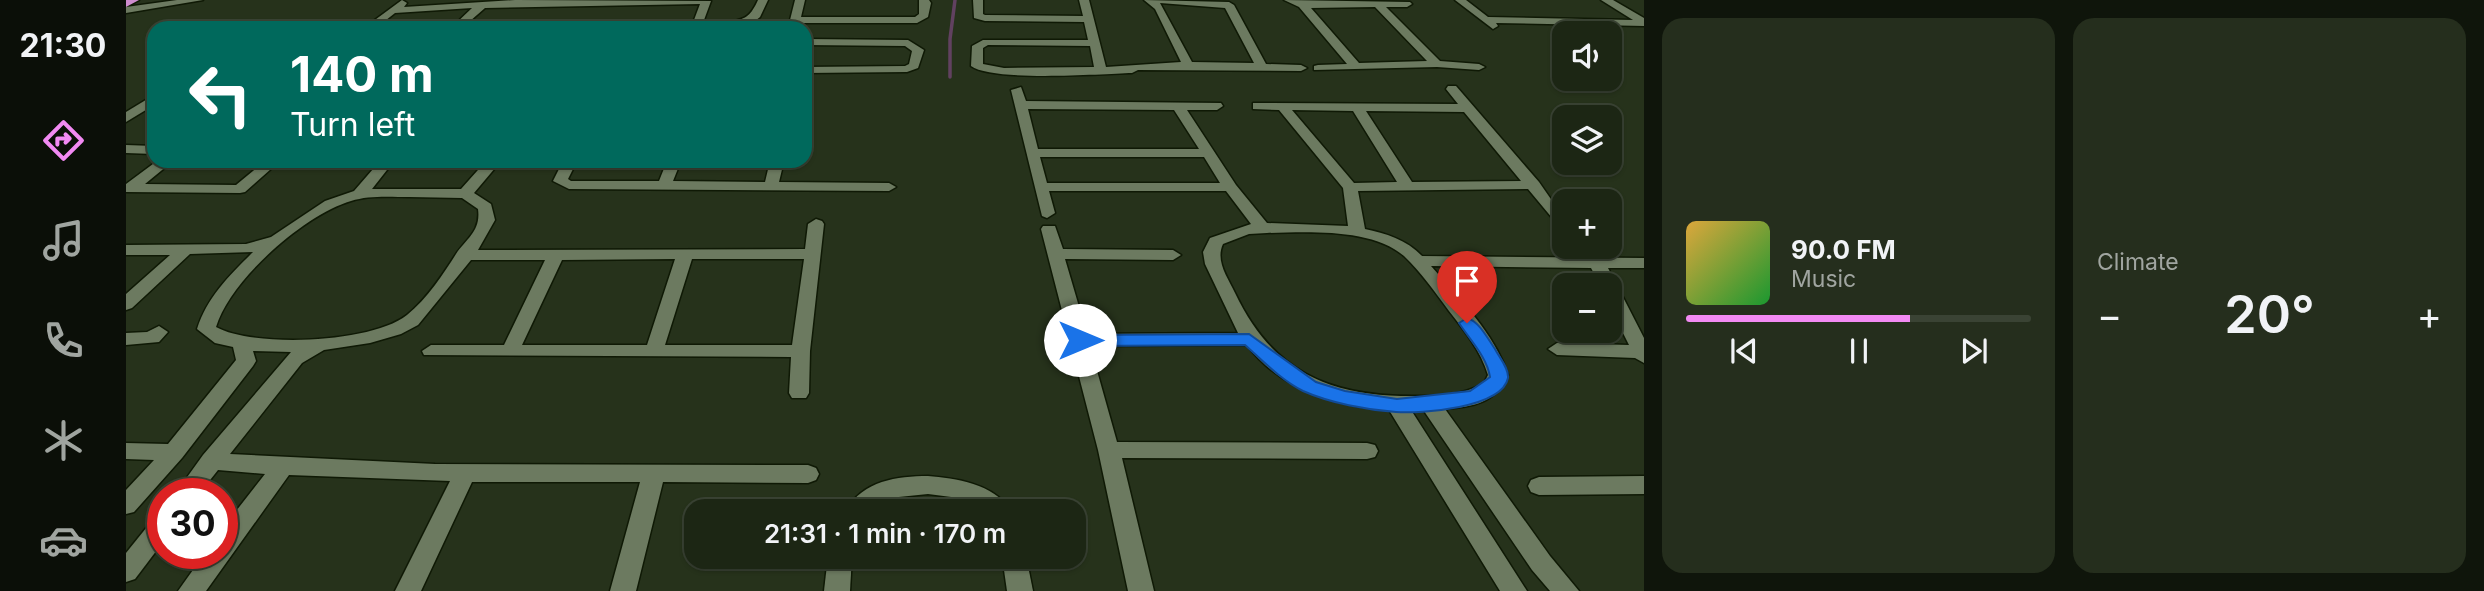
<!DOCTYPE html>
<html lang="en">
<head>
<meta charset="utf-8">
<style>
	:root { --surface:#1c2614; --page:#252e1d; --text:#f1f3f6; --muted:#a0a5a0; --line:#3a4334; --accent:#f28af3 }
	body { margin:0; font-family:Inter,sans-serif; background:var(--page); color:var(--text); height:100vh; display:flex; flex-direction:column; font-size:26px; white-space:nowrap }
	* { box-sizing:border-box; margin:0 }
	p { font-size:23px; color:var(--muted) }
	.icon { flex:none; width:38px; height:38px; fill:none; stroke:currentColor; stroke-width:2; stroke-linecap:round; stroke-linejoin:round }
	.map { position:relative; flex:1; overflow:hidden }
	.sheet { display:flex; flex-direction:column; gap:18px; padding:18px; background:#0f150b; width:840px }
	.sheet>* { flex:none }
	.guide { position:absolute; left:21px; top:21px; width:665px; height:147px; border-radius:21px; box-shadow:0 2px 5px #0004,0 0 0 2px var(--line); background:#00695c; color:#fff; overflow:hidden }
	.buttons { position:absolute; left:1426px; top:21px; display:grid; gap:14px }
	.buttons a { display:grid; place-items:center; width:70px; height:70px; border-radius:14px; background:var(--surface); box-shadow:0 2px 5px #0004,0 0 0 2px var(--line); font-size:35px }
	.speed { position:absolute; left:21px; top:478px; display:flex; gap:14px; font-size:35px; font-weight:700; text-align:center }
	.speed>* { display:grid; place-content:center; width:91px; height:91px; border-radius:50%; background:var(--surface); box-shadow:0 2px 5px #0004,0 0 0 2px var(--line); line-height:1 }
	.speed .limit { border:10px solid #d22; background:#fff; color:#111 }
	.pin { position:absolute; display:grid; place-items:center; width:60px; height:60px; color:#fff; margin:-72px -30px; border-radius:50% 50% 50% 0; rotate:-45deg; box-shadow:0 0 7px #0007 }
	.pin .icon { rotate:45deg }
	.me { position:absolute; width:77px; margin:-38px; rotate:90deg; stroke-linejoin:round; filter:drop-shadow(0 0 5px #0008) }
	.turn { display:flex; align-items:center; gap:24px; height:147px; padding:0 28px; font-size:32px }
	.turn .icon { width:91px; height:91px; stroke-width:2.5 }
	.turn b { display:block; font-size:49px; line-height:60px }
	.big { font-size:52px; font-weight:600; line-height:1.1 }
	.sheet .card { flex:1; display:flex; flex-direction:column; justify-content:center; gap:10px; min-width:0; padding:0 24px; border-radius:21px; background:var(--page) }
	.song { display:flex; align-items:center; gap:21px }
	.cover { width:84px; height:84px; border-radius:10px; background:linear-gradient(135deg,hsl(40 70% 55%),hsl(130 70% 35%)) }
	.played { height:7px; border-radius:4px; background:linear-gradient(90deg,var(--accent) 65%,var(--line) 65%) }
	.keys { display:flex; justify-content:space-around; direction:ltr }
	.heat { display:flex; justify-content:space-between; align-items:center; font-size:38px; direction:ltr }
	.sheet .tiles { flex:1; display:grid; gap:18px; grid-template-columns:repeat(2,1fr) }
	.trip { position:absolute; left:558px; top:499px; width:402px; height:70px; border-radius:21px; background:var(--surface); box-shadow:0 2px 5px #0004,0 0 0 2px var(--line); font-weight:600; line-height:70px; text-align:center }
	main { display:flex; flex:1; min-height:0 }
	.tabs { display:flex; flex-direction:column; width:126px; justify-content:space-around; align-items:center; background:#0b0f08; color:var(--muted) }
	.tabs .icon { width:49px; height:49px }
	.tabs .current { color:var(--accent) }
	.tabs b { font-size:32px; color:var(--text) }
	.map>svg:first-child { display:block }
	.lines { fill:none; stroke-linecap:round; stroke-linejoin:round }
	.stream { stroke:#614160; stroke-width:3.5 }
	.minor-casing { stroke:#0f1905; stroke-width:3 }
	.highway-casing { stroke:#0f1905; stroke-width:3 }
	.minor { fill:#6c7a60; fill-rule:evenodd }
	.highway { fill:#ce8cce; fill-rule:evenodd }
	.route { fill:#1a73e8; stroke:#114b97; stroke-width:2 }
</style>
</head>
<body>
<main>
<nav class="tabs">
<b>21:30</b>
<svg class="icon current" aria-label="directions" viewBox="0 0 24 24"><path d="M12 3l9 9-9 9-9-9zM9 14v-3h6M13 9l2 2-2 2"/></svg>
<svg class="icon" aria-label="music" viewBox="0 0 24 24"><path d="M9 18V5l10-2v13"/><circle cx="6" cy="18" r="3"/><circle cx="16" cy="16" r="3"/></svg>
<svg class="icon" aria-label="phone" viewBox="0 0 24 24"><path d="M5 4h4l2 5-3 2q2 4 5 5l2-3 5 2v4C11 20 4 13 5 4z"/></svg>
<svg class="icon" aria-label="climate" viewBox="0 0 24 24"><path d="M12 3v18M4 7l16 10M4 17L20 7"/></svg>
<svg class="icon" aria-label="car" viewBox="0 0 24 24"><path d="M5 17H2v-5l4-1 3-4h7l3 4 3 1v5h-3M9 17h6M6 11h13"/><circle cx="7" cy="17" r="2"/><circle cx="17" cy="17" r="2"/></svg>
</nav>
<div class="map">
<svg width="1518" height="591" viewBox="0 0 1518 591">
	<rect width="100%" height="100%" fill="#26321b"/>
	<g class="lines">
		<path class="stream" d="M824,77V39L829,0"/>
		<g class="minor-casing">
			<g id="minor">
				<path d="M51,0H77L0,13V7Z"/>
				<path d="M276,0L281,3L278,7L389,0L585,1L578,20L581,28H571L568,20L574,4L359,8L336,28H325L346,8L269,13L250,28H238Z"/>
				<path d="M632,0H642L634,17L629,21L632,24L630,28H601L604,22C621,19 625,15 632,0Z"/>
				<path d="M669,0H679L675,17H789L793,14V0H803L805,3L802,17L791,23H673L672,28H662Z"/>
				<path d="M847,0H857V14L859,15L957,16L953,0H963L980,67L1055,62L1029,9L1018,0L1103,2L1108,5L1140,64L1175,65L1181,68L1175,71L1012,70L1006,73C974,74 867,82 845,66L846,46L857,40H962L958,22L859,21L848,18ZM1034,3L1099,8L1128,63L1066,62ZM862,45L964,46L968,67L878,68L857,64V48Z"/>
				<path d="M1158,0L1284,2L1286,4L1281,7H1260L1314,61L1353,64L1359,67L1353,70L1311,67L1188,70V66L1192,65L1221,64L1173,7ZM1249,7L1301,61L1233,63L1185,8Z"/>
				<path d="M1329,0H1340L1362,17L1507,20L1475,0H1487L1518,18V26L1370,23L1372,26L1367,29Z"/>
				<path d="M679,39L782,40L798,50L792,68L781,72L679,73V67L779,66L783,64L786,51L779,46L679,45Z"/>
				<path d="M1322,86H1330L1413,182L1438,218L1427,219L1402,189L1232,191L1239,229C1259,233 1281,240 1296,256L1518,258V268H1482L1518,338V363L1509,358L1431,355L1422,349L1431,343L1503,345L1484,307V285H1474L1465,268L1305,266C1333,298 1369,334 1382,375C1370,403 1347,407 1319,409L1424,556L1453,591H1424L1406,570L1298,411L1285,410L1401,591H1374L1263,410C1209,406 1155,390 1121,345L964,346L991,442L1241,443L1249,445L1252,451L1249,457L1241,459L996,458L1028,591H1002L972,450L915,229L917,226H929L937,249L1047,250L1055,255L1047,260L939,259L961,334L1112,333L1079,264L1077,252L1084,238L1125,224L1100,191H923L929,213L921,218L916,216L885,90L895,87L900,101L1095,103L1097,106L1091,110H1061L1110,185L1141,223L1222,226L1217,188L1153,110L1127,109V103L1332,104L1320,89ZM902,109L1048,110L1073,149H912ZM1166,110L1227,111L1271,182L1228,183ZM1240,111L1338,112L1395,181L1286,182ZM914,157H1078L1094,183H921ZM1141,233C1181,232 1246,228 1278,256C1295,272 1309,292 1323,311C1338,330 1355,351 1362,375L1358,383C1336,396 1311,396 1286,396C1202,396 1146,371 1109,293C1102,278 1089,261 1097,244L1123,234Z"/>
				<path d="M28,95V105L0,122V112Z"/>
				<path d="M0,145L28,146V154L0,153Z"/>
				<path d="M31,161H47L19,184L110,185L139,161H154L119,192L114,193L0,192V184Z"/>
				<path d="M254,161H268L246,189H335L360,161H375L348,193L365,204L369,220L352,250L679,249L682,224L690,219L696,221L698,224L684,351L683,393L680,398H666L663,393L665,357L298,355L296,351L305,345H378L419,260H345L292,325L275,334L244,343L198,350L176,363L104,454L309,464L682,465L690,468L693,474L690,480L682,483L537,482L510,591H484L514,482H346L295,591H269L324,481L163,475L80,591H52L79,553H96V529L139,474L92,470L73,494H49L77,455L165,352L127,351L130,361L127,366L56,458L8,512L0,514V490L28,460L0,459V443L42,444L110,360L107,347L89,343L71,329C81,297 104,275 127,252L64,254L6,308L0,310V294L44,255H0V245L120,244L145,237L199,201L228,191ZM284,197L336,198L352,209C355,231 341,238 330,254C318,273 301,299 281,315C246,343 128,348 90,327C104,280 178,215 225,201C243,195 265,197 284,197ZM549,259L521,345H396L436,260ZM566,259H678L666,345H539Z"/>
				<path d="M437,161H451L442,179L445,181H533L541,161H555L547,181L639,182L644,161H658L653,182L763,183L770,187L763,191L443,189L427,181Z"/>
				<path d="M33,326L42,332L33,342L0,345V333L21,332Z"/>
				<path d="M802,476C829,478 870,484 884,511H857L833,498L802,494L763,498L747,511H720C736,481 771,476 802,476Z"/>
				<path d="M1518,476V494L1413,495L1405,492L1402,486L1405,480L1413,477Z"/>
				<path d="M37,514V542L9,579L0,582V553L29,517Z"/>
				<path d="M702,556H726L724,591H698Z"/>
				<path d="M876,556H900L907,591H881Z"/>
			</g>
		</g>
		<g class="highway-casing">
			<path id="highway" d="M0,0H13L0,7Z"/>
		</g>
		<use href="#minor" class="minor"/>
		<use href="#highway" class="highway"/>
	</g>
	<path class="route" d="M1341,318C1353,321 1362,339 1369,349C1373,357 1383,368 1382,378C1376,408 1295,414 1270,412C1241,410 1204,403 1177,391C1155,380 1137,361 1119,345L954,346L946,340L954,335L1123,334L1190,382L1219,391L1271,399L1344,391L1364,377C1361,357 1344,340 1333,323Z"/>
</svg>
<div class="buttons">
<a><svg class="icon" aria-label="sound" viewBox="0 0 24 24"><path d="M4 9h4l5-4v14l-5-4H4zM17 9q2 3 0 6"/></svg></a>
<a><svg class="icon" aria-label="layers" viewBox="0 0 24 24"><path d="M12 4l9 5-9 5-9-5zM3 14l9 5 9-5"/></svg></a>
<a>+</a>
<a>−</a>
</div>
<div class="speed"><div class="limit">30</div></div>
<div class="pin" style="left:1341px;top:323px;background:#d93025"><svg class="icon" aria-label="arrive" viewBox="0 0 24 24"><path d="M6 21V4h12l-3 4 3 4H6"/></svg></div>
<svg class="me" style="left:954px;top:340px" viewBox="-20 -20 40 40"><circle r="19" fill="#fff"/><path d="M0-13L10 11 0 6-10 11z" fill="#1a73e8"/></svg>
<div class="trip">21:31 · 1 min · 170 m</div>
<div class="guide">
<div class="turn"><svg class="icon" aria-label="left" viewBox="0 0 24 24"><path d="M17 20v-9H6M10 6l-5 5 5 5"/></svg><div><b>140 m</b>Turn left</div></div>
</div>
</div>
<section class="sheet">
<div class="tiles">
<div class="card">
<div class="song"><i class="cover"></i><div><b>90.0 FM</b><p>Music</p></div></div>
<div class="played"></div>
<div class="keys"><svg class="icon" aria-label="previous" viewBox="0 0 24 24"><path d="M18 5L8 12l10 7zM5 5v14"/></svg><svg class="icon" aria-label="pause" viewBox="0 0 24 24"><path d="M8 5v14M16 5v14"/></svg><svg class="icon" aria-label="next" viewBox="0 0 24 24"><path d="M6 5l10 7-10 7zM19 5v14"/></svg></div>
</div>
<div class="card"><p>Climate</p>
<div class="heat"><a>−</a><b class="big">20°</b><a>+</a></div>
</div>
</div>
</section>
</main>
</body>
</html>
